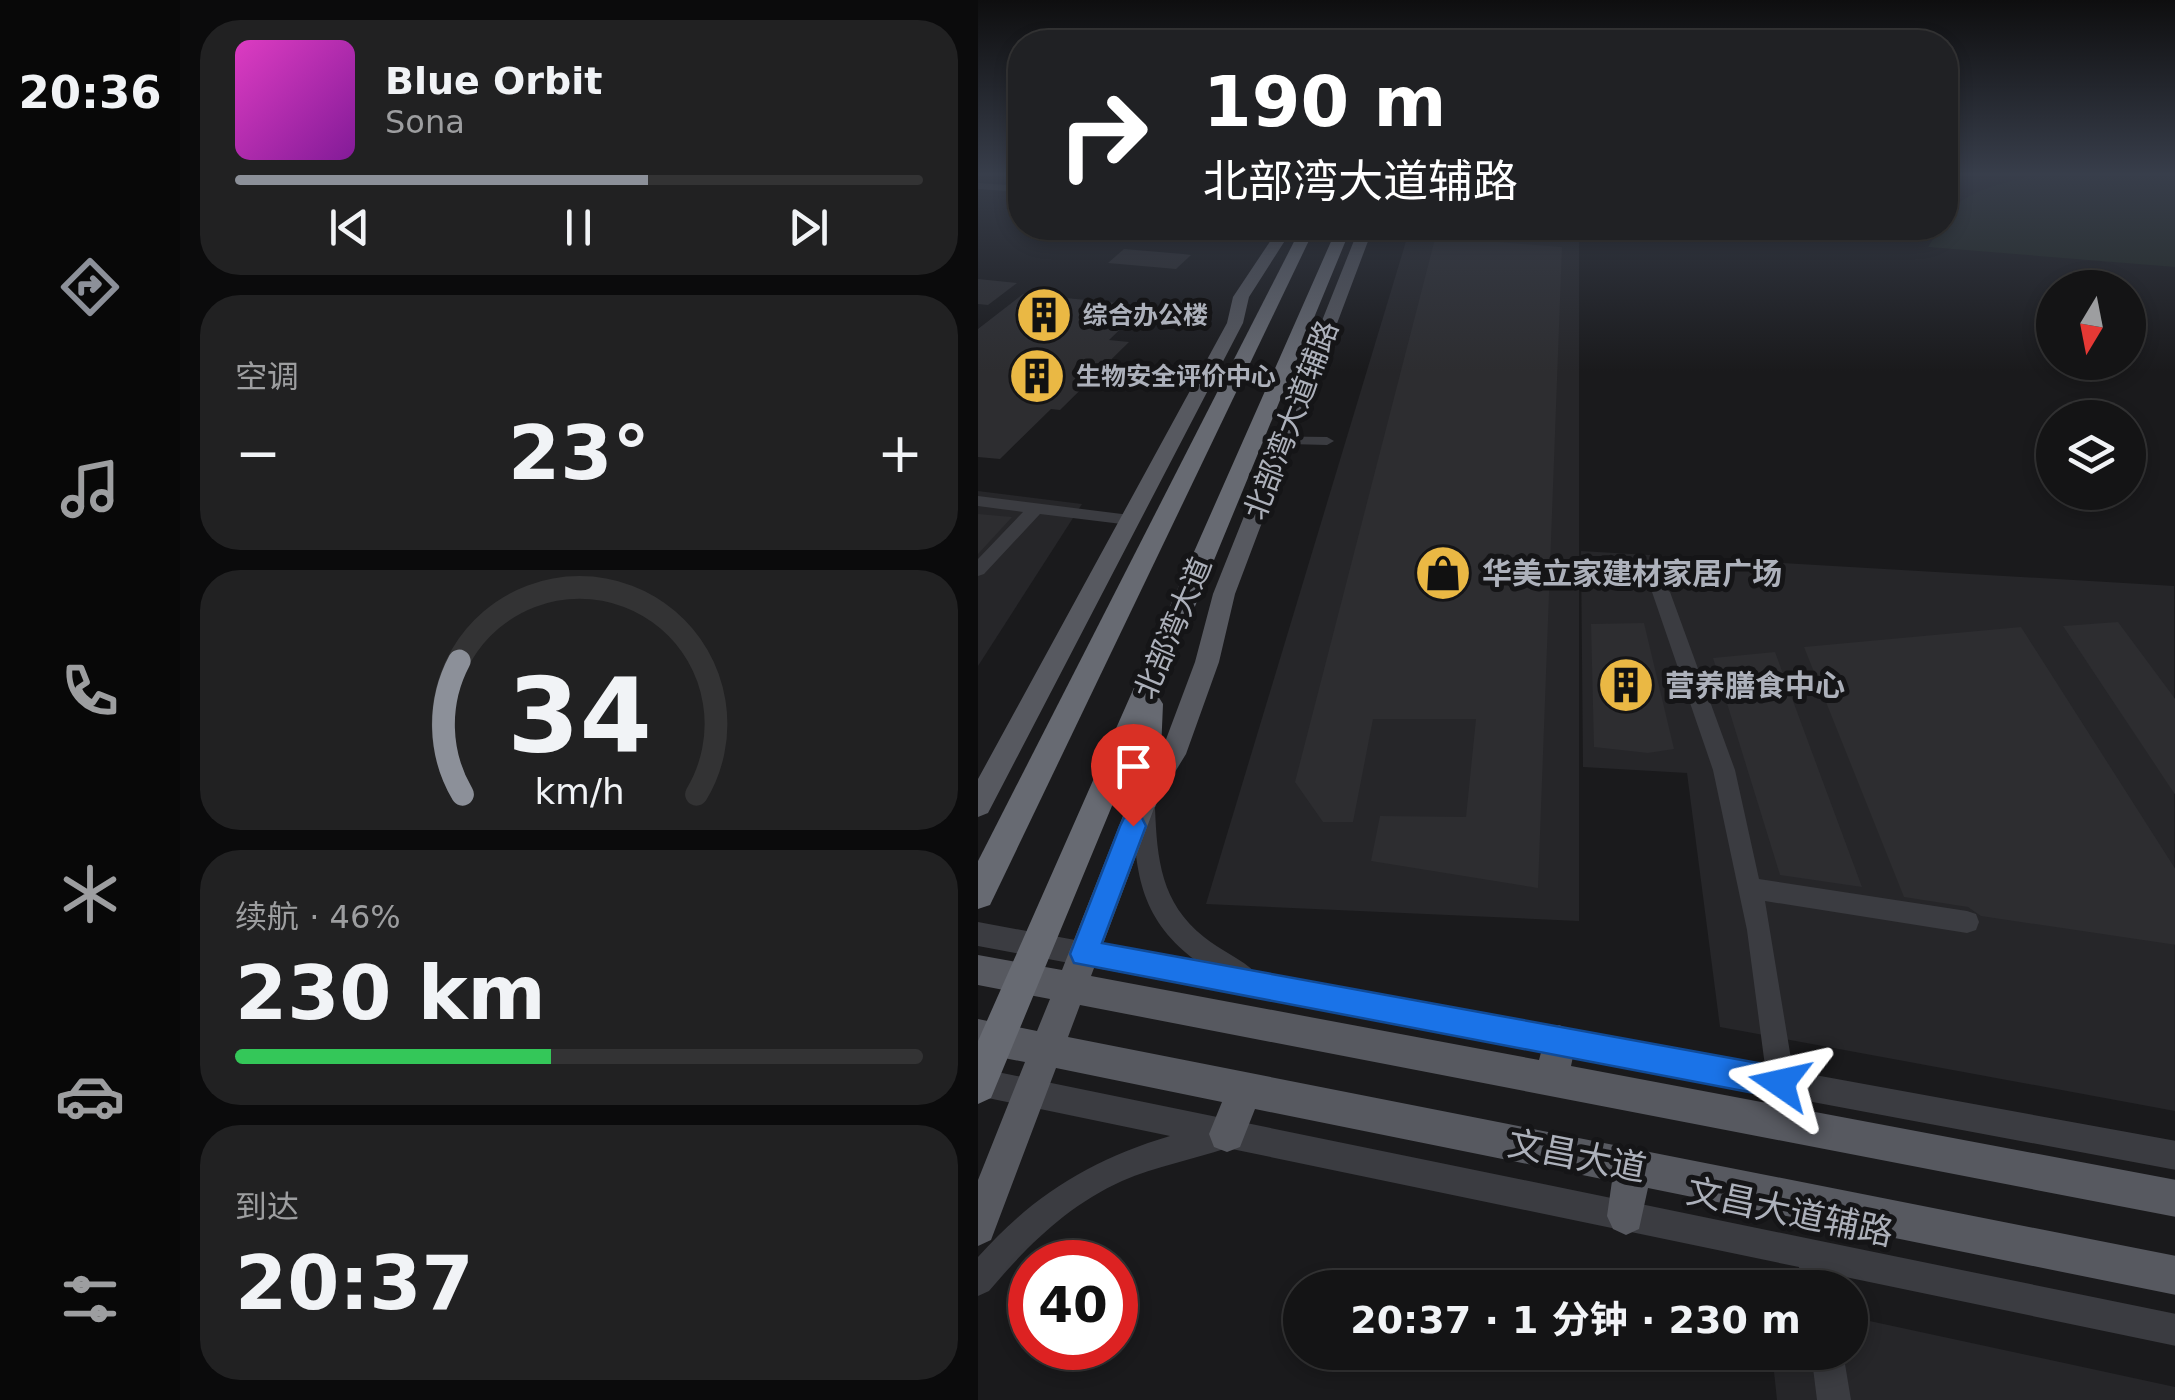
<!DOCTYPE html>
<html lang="zh">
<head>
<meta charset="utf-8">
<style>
	:root { --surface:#141415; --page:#212122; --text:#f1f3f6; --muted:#9d9ea0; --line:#333334; --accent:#8c9099 }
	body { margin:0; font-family:"DejaVu Sans","Noto Sans SC",sans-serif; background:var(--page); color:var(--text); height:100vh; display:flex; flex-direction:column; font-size:38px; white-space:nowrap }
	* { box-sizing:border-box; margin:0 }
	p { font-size:32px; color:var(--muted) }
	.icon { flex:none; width:55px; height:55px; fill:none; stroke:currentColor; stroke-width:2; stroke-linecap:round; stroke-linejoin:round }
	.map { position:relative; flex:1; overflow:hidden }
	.details { display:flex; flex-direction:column; gap:20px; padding:20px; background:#0b0b0c; width:798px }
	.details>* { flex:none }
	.top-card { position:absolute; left:30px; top:30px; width:950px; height:210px; border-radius:40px; box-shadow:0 5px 15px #0003,0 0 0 2px var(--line); background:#202124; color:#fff; overflow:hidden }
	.needle { width:65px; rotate:190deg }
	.fabs { position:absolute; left:1058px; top:270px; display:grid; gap:20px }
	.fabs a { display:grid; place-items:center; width:110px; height:110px; border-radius:50%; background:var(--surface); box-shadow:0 5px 15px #0003,0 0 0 2px var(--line); font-size:50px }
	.speed { position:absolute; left:30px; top:1240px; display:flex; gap:20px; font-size:50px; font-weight:700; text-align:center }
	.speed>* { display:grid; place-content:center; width:130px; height:130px; border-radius:50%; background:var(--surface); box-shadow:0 5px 15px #0003,0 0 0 2px var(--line); line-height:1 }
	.speed .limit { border:15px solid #d22; background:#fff; color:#111 }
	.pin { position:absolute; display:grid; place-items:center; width:85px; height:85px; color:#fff; margin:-102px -42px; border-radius:50% 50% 50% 0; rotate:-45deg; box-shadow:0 0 10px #0007 }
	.pin .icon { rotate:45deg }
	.me { position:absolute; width:110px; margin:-55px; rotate:281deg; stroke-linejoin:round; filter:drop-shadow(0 0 8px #0008) }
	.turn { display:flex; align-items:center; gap:35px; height:210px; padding:0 30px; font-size:45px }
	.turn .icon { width:130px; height:130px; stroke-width:2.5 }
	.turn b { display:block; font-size:70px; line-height:85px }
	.big { font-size:75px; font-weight:700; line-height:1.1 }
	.details .widget { flex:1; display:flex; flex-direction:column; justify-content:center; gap:15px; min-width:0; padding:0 35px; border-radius:40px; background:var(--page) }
	.details .dial { align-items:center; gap:0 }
	.dial svg { height:260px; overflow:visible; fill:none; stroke:var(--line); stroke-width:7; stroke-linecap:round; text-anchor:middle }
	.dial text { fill:var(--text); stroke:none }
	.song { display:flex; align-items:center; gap:30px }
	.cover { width:120px; height:120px; border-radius:15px; background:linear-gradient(135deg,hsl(310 70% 55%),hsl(290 70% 35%)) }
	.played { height:10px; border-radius:5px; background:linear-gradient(90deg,var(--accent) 60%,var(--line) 60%) }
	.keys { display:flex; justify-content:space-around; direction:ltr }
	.heat { display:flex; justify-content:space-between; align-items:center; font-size:55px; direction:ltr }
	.charge { height:15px; border-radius:8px; background:linear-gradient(90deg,#34c759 46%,var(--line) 0) }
	.trip { position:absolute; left:305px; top:1270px; width:585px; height:100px; border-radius:50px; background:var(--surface); box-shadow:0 5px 15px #0003,0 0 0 2px var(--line); font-weight:700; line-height:100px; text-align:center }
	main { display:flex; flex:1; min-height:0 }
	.menu { display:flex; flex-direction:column; width:180px; justify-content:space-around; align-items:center; background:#080808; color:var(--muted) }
	.menu .icon { width:70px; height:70px }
	.menu .selected { color:var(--accent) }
	.menu b { font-size:45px; color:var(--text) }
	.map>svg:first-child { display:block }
	.built { fill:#262629 }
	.green { fill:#202721 }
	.building { fill:#2d2d30 }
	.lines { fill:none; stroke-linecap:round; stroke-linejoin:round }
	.minor { fill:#3b3c41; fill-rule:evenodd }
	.major { fill:#575960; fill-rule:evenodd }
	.highway { fill:#676a72; fill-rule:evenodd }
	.route { fill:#1a73e8; stroke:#114b97; stroke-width:2.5 }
	.labels { text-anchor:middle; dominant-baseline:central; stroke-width:10; stroke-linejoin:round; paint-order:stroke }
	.far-poi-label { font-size:25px; font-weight:bold; fill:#adb1bb; stroke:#151517; text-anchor:start }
	.street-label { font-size:30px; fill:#adb1bb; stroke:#151517 }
	.poi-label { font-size:30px; font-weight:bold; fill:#adb1bb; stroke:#151517; text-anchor:start }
	.near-street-label { font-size:35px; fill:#adb1bb; stroke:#151517 }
</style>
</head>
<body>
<main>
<nav class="menu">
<b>20:36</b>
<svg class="icon selected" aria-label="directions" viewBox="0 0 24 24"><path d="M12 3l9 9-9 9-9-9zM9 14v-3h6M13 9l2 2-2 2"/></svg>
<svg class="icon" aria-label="music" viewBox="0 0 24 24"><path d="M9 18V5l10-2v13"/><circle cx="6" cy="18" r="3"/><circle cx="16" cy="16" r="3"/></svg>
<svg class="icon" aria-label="phone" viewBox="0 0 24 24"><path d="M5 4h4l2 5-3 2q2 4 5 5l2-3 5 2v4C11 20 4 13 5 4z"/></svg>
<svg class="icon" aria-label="climate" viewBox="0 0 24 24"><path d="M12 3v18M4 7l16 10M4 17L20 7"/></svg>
<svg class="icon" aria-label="car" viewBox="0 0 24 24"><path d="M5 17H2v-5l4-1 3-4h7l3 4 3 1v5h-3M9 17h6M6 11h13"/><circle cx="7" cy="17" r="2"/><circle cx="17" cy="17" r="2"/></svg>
<svg class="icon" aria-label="filters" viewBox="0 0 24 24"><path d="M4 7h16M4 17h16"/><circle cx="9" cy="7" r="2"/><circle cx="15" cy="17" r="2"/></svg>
</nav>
<section class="details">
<div class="widget">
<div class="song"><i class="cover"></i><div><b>Blue Orbit</b><p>Sona</p></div></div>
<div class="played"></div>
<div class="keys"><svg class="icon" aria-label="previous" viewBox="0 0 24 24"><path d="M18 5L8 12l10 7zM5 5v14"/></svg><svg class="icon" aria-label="pause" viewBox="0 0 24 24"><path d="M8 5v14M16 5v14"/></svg><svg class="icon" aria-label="next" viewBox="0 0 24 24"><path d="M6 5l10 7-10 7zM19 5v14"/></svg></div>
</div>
<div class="widget"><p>空调</p>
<div class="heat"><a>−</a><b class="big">23°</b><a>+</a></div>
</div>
<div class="widget dial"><svg viewBox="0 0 100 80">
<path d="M14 69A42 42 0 1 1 86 69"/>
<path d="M14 69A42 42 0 0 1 13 28" stroke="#8c9099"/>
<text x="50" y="56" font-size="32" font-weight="700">34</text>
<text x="50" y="72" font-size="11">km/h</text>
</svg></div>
<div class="widget"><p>续航 · 46%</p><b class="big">230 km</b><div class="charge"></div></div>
<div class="widget"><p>到达</p><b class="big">20:37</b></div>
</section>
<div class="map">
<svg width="1198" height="1400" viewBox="0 0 1198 1400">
	<rect width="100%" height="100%" fill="#1a1a1c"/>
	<g class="built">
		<path d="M432,228L601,236V921L228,904Z"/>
		<path d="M0,491L104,504L0,666Z"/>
		<path d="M603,551L1196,586L1197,1111L742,1027L709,773L605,767Z"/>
		<path d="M873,1317L1197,1387V1400H799L794,1353L872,1352Z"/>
	</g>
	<path class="green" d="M1055,175H1197V267L950,247L962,228H968C968,192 1028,184 1055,175Z"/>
	<g class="building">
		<path d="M459,231L471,238L584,247L560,888L393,861L402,816L488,817L498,719H395L375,822H345L317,782Z"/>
		<path d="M146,249L205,254L213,255L198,269L130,263Z"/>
		<path d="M0,279L39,283L10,305L0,304Z"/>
		<path d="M45,294L151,304L141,313L158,314L131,340L151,342L82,410L73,409L22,459L0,457V329Z"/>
		<path d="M0,514L34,517L0,554Z"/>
		<path d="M1140,622L1198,700V796L1085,626Z"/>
		<path d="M666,623L696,749L670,753L616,747L613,624Z"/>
		<path d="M1043,627L1198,870V945L1003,916L990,907L926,897L826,647Z"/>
		<path d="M797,652L845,782L884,887L802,875L735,658Z"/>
	</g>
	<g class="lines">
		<g class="minor">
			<path d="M0,183L42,186V192L0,189Z"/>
			<path d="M285,228H295L303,247H295Z"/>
			<path d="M275,436L349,437L356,441L349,445L270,443V437Z"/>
			<path d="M0,496L152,515L160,520L152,525L62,514L6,574L0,576V559L45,512L0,506Z"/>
			<path d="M683,586L692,592L757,770L781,879L989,911L998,914L1001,922L998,930L989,933L787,901L815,1071L1198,1141V1170L0,946V922L221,963C163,921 157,875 155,808L158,801L166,799L174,801L177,808C179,859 183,903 226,937C242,950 264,959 278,973L787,1066L769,930L735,770L674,592Z"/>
			<path d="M0,1068L1198,1314V1346L853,1274L856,1288H824L821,1267L249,1148C214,1160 178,1166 144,1181C89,1206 49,1246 11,1291L0,1296V1257C54,1196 114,1159 192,1136L0,1096Z"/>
			<path d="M833,1352H865L873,1400H839Z"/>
		</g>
		<g class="major">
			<path d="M301,228H315L271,297L265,323L10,813L0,817V779L249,323L255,297Z"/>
			<path d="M381,228H395L257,594L241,662L208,754L178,803L113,976L561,1060L569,1030L581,1025L593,1030L598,1042L593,1066L1198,1180V1217L102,1005L90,1037L1198,1256V1295L670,1188L661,1229L648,1235L635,1229L629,1216L634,1181L277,1109L262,1147L249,1152L236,1147L231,1134L244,1102L78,1068L13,1240L0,1246V1180L47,1062L0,1053V1019L59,1031L72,999L0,985V955L84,970L152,798L184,750L217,662L235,594Z"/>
		</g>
		<g class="highway">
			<path d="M323,228H337L12,905L0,909V861Z"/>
			<path d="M359,228H373L180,696L185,704L181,798L177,807L166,811L155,807L151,798L153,760L13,1098L0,1104V1041Z"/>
		</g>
	</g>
	<linearGradient id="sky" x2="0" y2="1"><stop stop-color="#0e0e0f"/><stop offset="0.47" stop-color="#383e4b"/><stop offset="1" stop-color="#383e4b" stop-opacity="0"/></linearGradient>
	<rect width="1198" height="371" fill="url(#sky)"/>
	<path class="route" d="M155,815L164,818L168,826L124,943L802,1067L814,1072L818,1083L814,1094L802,1098L96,963L92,954L142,826L146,818Z"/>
	<defs>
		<g id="building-disc" transform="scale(2.875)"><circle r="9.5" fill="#eab844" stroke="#151517"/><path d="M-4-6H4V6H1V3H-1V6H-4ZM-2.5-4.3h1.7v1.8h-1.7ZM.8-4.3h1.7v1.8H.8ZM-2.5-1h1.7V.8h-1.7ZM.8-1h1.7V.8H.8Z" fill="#111"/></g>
		<g id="shop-disc" transform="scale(2.875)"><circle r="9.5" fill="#eab844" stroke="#151517"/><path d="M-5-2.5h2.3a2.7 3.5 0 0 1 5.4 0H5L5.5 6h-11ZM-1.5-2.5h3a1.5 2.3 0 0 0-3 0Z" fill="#111"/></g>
	</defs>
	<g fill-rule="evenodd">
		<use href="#building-disc" x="66" y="315"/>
		<use href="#building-disc" x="59" y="376"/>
		<use href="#shop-disc" x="465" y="573"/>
		<use href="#building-disc" x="648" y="685"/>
	</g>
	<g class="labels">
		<g class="far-poi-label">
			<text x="105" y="315">综合办公楼</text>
			<text x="98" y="376">生物安全评价中心</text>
		</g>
		<g class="street-label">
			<text transform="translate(313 420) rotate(-69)">北部湾大道辅路</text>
			<text transform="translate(195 628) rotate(-67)">北部湾大道</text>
		</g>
		<g class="poi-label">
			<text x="504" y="573">华美立家建材家居广场</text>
			<text x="687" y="685">营养膳食中心</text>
		</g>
		<g class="near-street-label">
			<text transform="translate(599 1156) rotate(11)">文昌大道</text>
			<text transform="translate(812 1212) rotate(12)">文昌大道辅路</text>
		</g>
	</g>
</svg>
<div class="fabs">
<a><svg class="needle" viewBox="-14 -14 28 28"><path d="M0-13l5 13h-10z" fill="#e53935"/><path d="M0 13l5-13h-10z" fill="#9d9ea0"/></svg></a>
<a><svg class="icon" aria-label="layers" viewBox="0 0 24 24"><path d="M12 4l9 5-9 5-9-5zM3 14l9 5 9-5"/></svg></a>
</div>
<div class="speed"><div class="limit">40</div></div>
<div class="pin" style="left:155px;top:826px;background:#d93025"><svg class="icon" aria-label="arrive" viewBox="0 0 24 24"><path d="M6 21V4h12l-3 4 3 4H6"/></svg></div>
<svg class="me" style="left:802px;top:1083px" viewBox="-20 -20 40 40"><path d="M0-17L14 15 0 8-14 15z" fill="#1a73e8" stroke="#fff" stroke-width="4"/></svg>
<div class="trip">20:37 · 1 分钟 · 230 m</div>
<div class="top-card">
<div class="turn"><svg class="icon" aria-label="right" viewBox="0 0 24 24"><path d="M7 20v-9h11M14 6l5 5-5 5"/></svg><div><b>190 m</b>北部湾大道辅路</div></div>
</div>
</div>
</main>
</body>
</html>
